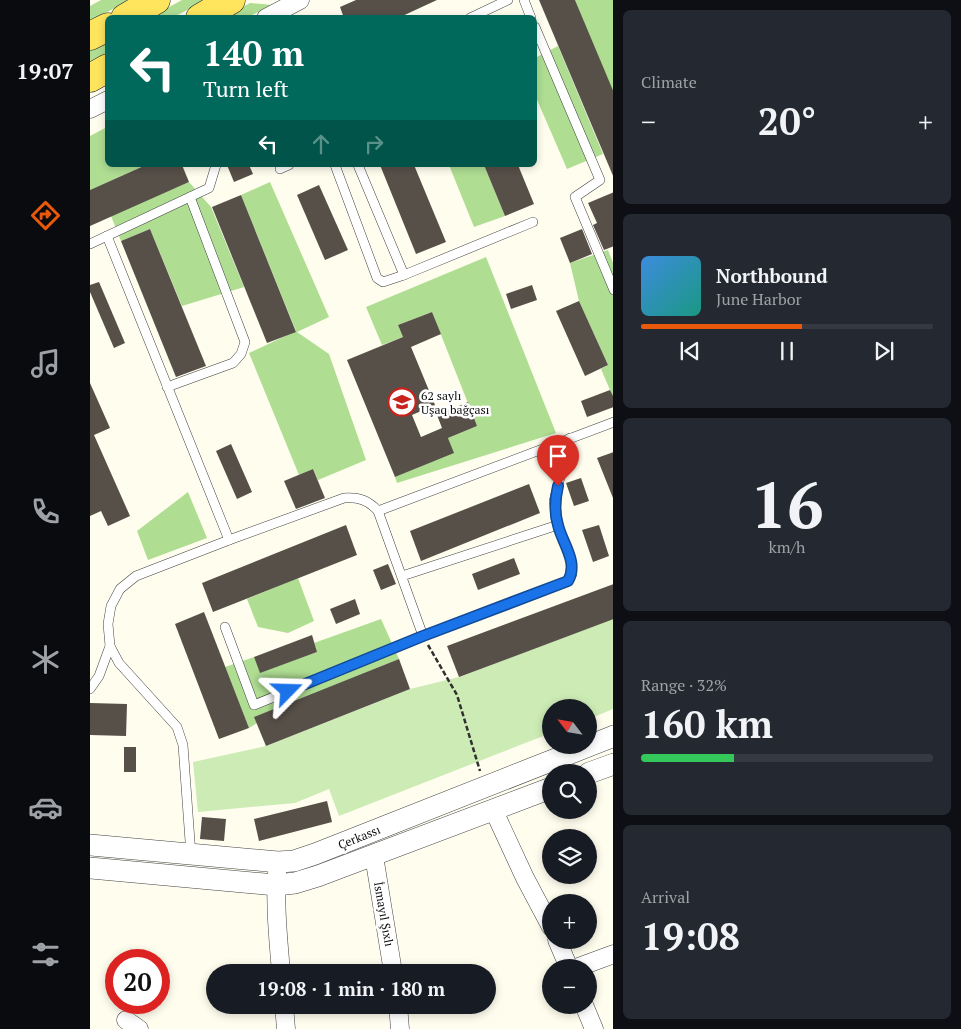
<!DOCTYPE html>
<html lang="en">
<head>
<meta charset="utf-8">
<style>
	:root { --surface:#171b24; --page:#242831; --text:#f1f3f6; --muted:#9ea1a6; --line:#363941; --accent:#ea580c }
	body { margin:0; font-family:"PT Serif",serif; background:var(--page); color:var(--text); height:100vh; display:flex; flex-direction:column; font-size:19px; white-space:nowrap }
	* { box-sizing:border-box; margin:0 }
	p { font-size:16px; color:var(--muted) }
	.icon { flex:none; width:28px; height:28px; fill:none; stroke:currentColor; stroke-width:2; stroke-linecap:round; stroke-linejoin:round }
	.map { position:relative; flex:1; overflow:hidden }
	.details { display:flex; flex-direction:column; gap:10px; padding:10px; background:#0d0f14; width:348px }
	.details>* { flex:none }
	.hud { position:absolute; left:15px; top:15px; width:432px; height:152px; border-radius:8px; box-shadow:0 2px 8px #0003; background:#00695c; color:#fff; overflow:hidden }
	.needle { width:32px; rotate:301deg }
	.fabs { position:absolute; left:452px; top:699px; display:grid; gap:10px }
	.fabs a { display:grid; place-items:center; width:55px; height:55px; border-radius:50%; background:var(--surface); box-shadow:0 2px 8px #0003; font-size:25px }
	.speed { position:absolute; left:15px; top:949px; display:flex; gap:10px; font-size:25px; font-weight:700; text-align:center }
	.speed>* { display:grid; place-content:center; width:65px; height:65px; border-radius:50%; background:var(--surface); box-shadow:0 2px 8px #0003; line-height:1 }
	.speed .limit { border:8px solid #d22; background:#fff; color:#111 }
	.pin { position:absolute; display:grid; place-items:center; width:42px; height:42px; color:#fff; margin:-51px -21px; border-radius:50% 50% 50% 0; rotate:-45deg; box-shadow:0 0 5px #0007 }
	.pin .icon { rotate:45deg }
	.me { position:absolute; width:55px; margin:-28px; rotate:68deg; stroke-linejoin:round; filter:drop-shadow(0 0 4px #0008) }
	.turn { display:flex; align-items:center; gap:18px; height:105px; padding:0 15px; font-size:22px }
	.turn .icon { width:65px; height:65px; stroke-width:2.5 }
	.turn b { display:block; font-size:35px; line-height:42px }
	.lanes { display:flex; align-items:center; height:48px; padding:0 15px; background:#0003; justify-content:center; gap:25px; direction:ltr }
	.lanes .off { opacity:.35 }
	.big { font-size:38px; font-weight:700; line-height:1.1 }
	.details .widget { flex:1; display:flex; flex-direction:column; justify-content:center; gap:8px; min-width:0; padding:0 18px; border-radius:8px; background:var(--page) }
	.details .dial { align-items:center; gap:0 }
	.dial b { font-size:65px; line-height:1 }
	.song { display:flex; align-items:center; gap:15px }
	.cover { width:60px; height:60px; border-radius:8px; background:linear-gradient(135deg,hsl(210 70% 55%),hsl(170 70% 35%)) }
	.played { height:5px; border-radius:2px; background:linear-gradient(90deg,var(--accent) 55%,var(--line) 55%) }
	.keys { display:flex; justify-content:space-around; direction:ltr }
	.heat { display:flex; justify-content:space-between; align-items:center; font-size:28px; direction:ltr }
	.charge { height:8px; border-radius:4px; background:linear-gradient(90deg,#34c759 32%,var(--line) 0) }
	.trip { position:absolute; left:116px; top:964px; width:290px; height:50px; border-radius:25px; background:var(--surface); box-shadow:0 2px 8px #0003; font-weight:700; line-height:50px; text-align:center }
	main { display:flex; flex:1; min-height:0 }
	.tabs { display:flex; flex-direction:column; width:90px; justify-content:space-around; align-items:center; background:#090b0e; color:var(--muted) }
	.tabs .icon { width:35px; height:35px }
	.tabs .on { color:var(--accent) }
	.tabs b { font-size:22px; color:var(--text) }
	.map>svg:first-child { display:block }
	.green { fill:#cdecb5 }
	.forest { fill:#afde93 }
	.building { fill:#575049 }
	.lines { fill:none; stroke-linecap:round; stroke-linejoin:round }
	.service-casing { stroke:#414141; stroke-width:10 }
	.minor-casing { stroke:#414141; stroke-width:19 }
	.tertiary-casing { stroke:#414141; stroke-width:22 }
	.primary-casing { stroke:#1f1f1f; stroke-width:29 }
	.path { stroke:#303030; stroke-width:2.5; stroke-dasharray:5 2.5; stroke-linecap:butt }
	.service { stroke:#fff; stroke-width:9 }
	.minor { stroke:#fff; stroke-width:18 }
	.tertiary { stroke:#fff; stroke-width:21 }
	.primary { stroke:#ffe45e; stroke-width:28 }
	.route-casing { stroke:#114b97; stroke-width:12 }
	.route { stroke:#1a73e8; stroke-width:9 }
	.labels { text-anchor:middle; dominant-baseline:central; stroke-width:5; stroke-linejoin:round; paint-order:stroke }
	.poi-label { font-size:12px; fill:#0e0e0e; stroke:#fff; text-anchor:start }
	.street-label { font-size:12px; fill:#0e0e0e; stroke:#fff }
</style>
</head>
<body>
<main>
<nav class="tabs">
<b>19:07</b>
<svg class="icon on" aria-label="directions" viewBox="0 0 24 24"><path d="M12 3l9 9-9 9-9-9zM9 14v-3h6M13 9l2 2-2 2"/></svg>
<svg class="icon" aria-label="music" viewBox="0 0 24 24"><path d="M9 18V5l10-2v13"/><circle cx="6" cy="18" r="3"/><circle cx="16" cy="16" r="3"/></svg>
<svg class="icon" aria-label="phone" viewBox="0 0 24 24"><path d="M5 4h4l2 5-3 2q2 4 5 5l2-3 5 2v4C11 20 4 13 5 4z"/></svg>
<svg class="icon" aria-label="climate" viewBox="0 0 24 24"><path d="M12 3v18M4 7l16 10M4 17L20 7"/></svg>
<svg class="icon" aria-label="car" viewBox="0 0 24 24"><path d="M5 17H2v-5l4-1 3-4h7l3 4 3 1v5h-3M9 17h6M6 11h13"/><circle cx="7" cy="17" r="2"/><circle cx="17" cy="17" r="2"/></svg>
<svg class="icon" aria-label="filters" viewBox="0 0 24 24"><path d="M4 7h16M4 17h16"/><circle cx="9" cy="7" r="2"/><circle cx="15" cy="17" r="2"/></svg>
</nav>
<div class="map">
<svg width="524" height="1029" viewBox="0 0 524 1029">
	<rect width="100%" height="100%" fill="#fffdee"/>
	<path class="green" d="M523,619V709L499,719V708H461V733L249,816L239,789L205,803L108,812L103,762L176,746L320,689L369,677Z"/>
	<g class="forest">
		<path d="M11,0H40L0,21V6Z"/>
		<path d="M92,0H116L84,17L59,18Z"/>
		<path d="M485,0H523V93Z"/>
		<path d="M160,3L182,5L158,17L133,18Z"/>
		<path d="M17,39V53L0,63V48Z"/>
		<path d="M468,46L513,154L477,169L445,95V58Z"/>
		<path d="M17,127L18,165H56L0,190V136Z"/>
		<path d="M359,165H394L415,216L384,227Z"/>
		<path d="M99,182L121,207L154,287L92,306L60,229L31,241L21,216Z"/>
		<path d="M180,182L239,317L207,332L239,354L276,460L228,480L223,469L209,475L159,353L206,331L151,195Z"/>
		<path d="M518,250L523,263V397L511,369L518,365L489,301L480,263Z"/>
		<path d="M396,257L466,433L307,483L305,477L363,453L358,438L387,426L342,312L308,325L313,337L292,345L276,307Z"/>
		<path d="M98,492L117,538L58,560L47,531Z"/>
		<path d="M208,578L224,621L198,633L168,627L157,599Z"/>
		<path d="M291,619L309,659L165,717L167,723L159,728L135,667L164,657L170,672L227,652L224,643Z"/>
	</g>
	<g class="building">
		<path d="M266,0H347L308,18H254L250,7Z"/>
		<path d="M449,0H485L524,93V178Z"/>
		<path d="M56,165H92L99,182L0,226V190Z"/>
		<path d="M137,165H159L163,174L144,182Z"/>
		<path d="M290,165H324L356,242L326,254Z"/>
		<path d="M394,165H428L444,204L415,216Z"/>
		<path d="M229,185L258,250L235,260L207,195Z"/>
		<path d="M524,192V246L514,250L503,225L507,223L498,203Z"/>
		<path d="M151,195L206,332L177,343L122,207Z"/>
		<path d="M60,229L116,366L86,377L31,241Z"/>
		<path d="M492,229L502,254L480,263L470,238Z"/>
		<path d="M9,282L35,343L24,348L0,292V285Z"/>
		<path d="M442,285L447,300L421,309L416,294Z"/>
		<path d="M489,301L518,365L495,376L466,311Z"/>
		<path d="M342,312L351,334L321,347L345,405L322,415L331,437L352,428L347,415L378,402L387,426L358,438L364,453L305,477L257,360L313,337L308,325Z"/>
		<path d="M0,383L20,428L4,435L40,516L18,526L11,511L0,516Z"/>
		<path d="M520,390L524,398V407L497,417L491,401Z"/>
		<path d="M141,444L162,492L147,499L126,451Z"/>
		<path d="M524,452V498H523L507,458Z"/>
		<path d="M223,469L235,498L206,509L194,481Z"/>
		<path d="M491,478L499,501L484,506L476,483Z"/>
		<path d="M439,484L450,513L331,561L320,531Z"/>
		<path d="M256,525L267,555L123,612L112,583Z"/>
		<path d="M509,525L519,556L503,562L492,530Z"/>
		<path d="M424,558L430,574L388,590L382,574Z"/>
		<path d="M298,564L306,584L291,590L283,570Z"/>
		<path d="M524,584V619L369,677L357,646Z"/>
		<path d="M265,599L270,614L246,624L240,609Z"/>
		<path d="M114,612L159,728L129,739L85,624Z"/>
		<path d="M222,635L227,652L170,673L164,657Z"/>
		<path d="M309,659L320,689L176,746L164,717Z"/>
		<path d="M0,703L37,704L36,736L0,735Z"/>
		<rect x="34" y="747" width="12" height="25"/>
		<path d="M237,801L242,822L169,841L164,819Z"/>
		<path d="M112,817L136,819L134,841L110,839Z"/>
	</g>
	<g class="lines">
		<g class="service-casing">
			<g id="service">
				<path d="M434,0L441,18"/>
				<path d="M380,18L418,0"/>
				<path d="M445,27L510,180L485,197L524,290"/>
				<path d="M245,165L287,278L293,282L314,275"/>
				<path d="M268,165L314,275L443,222"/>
				<path d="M190,169L199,165"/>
				<path d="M17,236L139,540L254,498C269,497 278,500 288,511L333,636L164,705L135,627"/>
				<path d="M0,244L119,188L126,165"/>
				<path d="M77,387L143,363L151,354L155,342L100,197"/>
				<path d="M288,511L524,422"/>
				<path d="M312,576L468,525"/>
				<path d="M333,636L478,581L482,574V563L468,525L464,501L480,438"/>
				<path d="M20,646L29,663L87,727L93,745L101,855"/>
				<path d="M0,689L9,676L20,646L18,624L21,606L30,589L46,576L139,540"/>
			</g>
		</g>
		<g class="minor-casing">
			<g id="minor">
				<path d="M176,18L210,0"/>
				<path d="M0,109L18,100"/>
				<path d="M404,811L435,878L461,927"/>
				<path d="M284,856L303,972"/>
				<path d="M188,862C184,899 188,936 191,972"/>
				<path d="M467,940L479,968"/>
				<path d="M486,968L524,954"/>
				<path d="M194,1005L196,1029"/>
				<path d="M308,1005L310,1029"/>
				<path d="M494,1005L504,1029"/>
				<path d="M36,1020L49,1029"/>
			</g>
		</g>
		<g class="tertiary-casing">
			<g id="tertiary">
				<path d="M499,773L524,764"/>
				<path d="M0,845L188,862L204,861L225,854L524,736"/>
				<path d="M0,868L186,885L205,883L228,876L461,788"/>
			</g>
		</g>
		<g class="primary-casing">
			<g id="primary">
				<path d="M35,18L66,0"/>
				<path d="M110,18L141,0"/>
				<path d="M0,36L18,27"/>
				<path d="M0,78L18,68"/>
			</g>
		</g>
		<path class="path" d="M338,645L367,695L390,771"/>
		<use href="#service" class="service"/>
		<use href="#minor" class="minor"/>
		<use href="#tertiary" class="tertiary"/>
		<use href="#primary" class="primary"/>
	</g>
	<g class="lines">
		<g class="route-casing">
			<path id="route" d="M198,691L333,636L478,581C489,562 472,543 468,525C464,512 465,499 468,486"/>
		</g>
		<use href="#route" class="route"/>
	</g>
	<defs>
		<g id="school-ring" transform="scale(1.4375)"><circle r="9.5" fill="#fff" stroke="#c7221c" stroke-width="1.5"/><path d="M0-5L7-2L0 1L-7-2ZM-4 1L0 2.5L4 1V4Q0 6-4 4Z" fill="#c7221c"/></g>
	</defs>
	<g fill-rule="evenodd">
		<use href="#school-ring" x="312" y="402"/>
	</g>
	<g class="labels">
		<g class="poi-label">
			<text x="331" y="395">62 saylı<tspan x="331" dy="14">Uşaq bağçası</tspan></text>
		</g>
		<g class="street-label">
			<text transform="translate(269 837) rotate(-22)">Çerkassı</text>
			<text transform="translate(294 914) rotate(80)">İsmayıl Şıxlı</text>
		</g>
	</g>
</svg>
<div class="fabs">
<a><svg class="needle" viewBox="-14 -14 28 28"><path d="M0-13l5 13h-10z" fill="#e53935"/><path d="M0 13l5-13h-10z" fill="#9ea1a6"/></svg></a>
<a><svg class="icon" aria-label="search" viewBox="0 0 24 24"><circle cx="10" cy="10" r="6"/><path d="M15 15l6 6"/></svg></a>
<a><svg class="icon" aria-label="layers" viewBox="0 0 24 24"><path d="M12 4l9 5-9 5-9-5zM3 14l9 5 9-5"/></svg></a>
<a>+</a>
<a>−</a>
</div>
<div class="speed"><div class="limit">20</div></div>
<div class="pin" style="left:468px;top:486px;background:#d93025"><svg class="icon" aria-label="arrive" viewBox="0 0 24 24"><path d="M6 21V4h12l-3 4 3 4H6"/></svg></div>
<svg class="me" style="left:198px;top:691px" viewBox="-20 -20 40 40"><path d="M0-17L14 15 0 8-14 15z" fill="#1a73e8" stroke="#fff" stroke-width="4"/></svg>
<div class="trip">19:08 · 1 min · 180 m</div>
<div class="hud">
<div class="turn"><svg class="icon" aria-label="left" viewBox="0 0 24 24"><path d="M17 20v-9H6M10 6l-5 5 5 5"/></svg><div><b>140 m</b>Turn left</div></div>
<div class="lanes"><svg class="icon" aria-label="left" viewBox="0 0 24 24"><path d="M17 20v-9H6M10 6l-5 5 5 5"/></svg><svg class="icon off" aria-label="ahead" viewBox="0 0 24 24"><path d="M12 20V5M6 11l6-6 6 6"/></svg><svg class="icon off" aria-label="right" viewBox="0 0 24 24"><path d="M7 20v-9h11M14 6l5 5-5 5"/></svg></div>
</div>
</div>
<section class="details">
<div class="widget"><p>Climate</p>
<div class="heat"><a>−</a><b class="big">20°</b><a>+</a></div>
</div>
<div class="widget">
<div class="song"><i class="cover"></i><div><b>Northbound</b><p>June Harbor</p></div></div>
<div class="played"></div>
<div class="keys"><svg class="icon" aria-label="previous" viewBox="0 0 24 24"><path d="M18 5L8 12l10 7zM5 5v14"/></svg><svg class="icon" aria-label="pause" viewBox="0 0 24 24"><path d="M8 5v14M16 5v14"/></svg><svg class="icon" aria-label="next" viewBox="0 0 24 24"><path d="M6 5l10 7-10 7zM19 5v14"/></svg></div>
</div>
<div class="widget dial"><b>16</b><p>km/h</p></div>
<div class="widget"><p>Range · 32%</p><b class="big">160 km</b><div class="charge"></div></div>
<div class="widget"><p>Arrival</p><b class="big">19:08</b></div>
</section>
</main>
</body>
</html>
